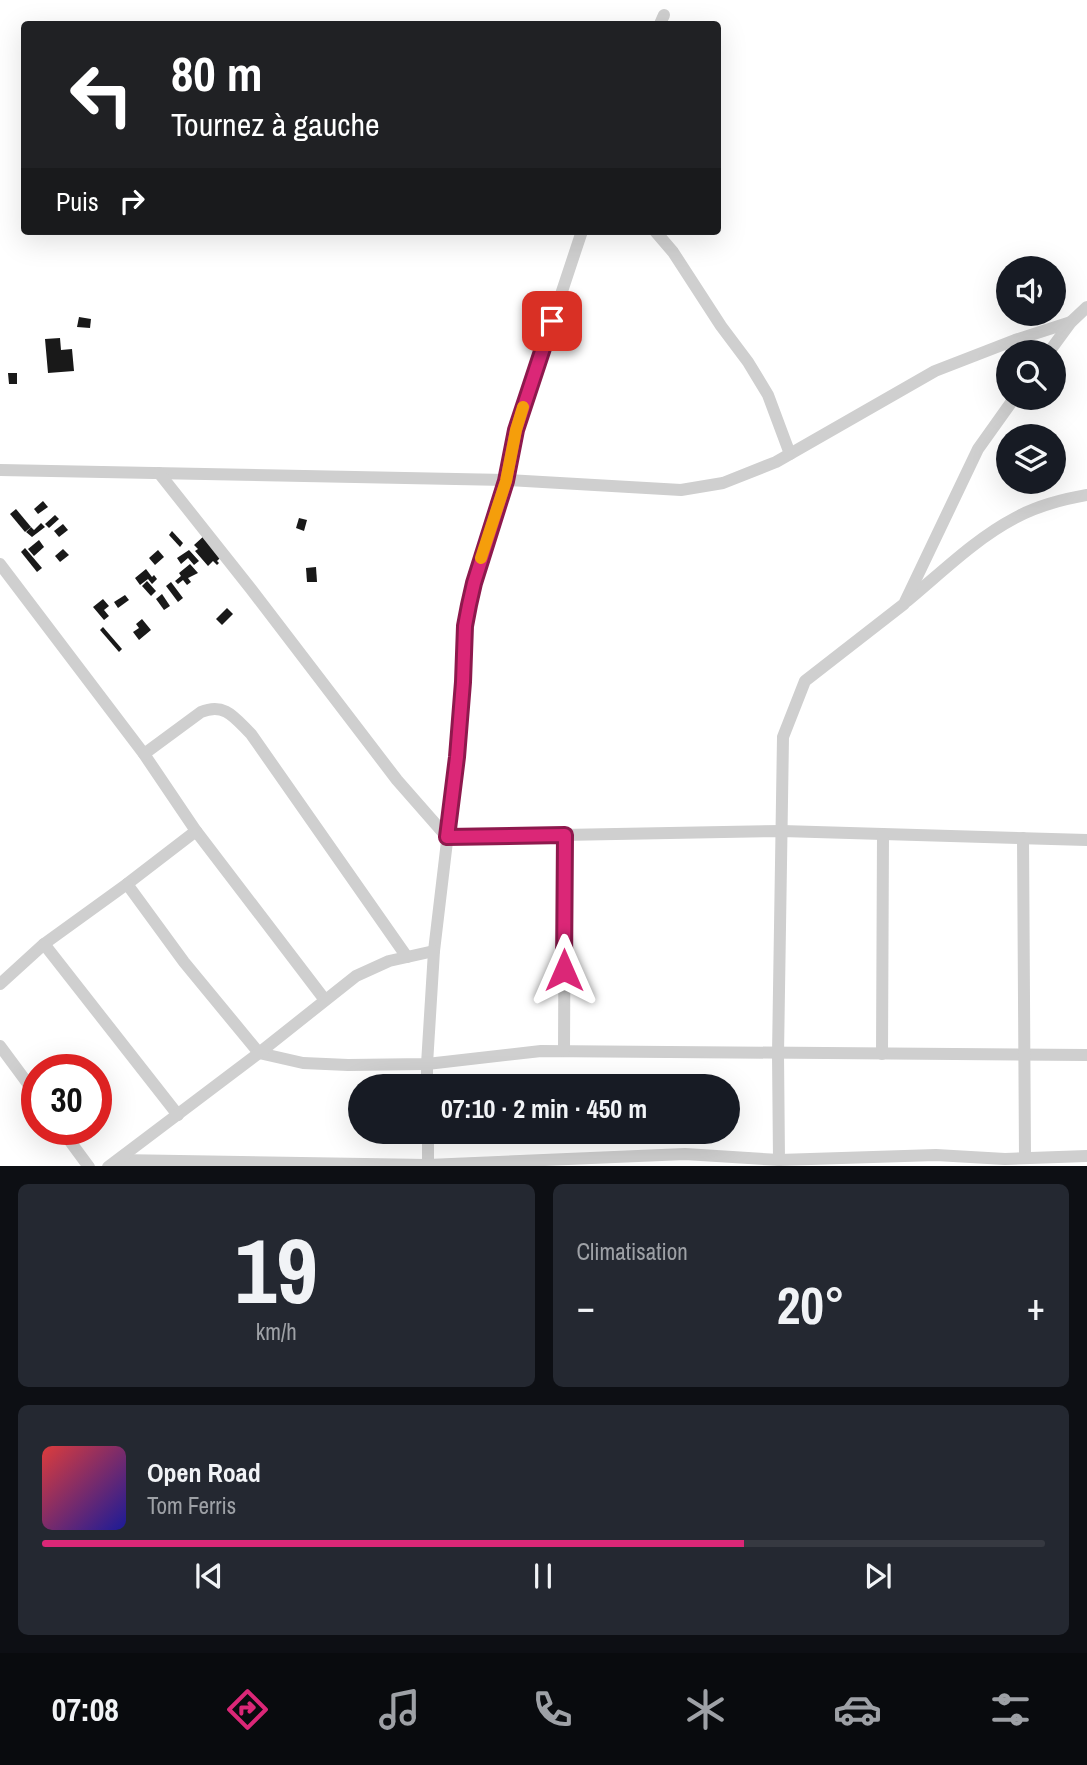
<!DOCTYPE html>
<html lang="fr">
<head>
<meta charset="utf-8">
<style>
	:root { --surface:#171b24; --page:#242831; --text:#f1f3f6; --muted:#9ea1a6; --line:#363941; --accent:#db2777 }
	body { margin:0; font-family:"Archivo Narrow",sans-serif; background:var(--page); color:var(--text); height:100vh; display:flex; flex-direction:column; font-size:26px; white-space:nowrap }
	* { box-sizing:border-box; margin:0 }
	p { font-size:23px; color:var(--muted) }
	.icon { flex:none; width:38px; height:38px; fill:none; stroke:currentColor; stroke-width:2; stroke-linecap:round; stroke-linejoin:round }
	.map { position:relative; height:1166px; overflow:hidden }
	.side { display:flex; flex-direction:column; gap:18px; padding:18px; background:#0d0f14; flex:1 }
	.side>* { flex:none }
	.banner { position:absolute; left:21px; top:21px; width:700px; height:214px; border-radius:7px; box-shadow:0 7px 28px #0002; background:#202124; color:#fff; overflow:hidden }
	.buttons { position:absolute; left:996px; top:256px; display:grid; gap:14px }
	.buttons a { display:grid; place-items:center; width:70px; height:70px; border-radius:50%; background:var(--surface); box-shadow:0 7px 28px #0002; font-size:35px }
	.speed { position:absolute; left:21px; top:1054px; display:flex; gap:14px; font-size:35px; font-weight:700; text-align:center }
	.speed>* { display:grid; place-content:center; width:91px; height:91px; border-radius:50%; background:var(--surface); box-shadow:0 7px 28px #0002; line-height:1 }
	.speed .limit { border:10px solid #d22; background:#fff; color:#111 }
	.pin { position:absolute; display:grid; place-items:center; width:60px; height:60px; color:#fff; margin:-30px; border-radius:14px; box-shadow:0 4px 10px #0006 }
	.me { position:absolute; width:77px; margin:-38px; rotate:0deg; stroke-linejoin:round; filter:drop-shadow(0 0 5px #0008) }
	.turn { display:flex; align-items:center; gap:24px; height:147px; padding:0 35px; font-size:32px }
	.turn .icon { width:91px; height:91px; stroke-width:2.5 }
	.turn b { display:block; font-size:49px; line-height:60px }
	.then { display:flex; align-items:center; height:66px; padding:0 35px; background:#0003; gap:14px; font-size:26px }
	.big { font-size:52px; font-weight:700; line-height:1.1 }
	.side .card { flex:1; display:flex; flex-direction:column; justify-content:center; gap:10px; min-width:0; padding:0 24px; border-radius:10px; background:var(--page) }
	.side .dial { align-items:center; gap:0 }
	.dial b { font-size:91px; line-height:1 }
	.song { display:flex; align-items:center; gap:21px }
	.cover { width:84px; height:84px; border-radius:10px; background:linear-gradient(135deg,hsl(0 70% 55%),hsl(240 70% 35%)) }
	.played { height:7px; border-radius:4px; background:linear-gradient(90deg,var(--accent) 70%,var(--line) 70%) }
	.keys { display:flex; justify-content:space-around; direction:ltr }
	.heat { display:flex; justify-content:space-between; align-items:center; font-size:38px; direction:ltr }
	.side .tiles { flex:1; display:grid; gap:18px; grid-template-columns:1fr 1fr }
	.card:last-child { grid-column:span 2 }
	.trip { position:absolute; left:348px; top:1074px; width:392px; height:70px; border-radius:35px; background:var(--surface); box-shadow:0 7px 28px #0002; font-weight:700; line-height:70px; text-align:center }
	.menu { display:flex; height:112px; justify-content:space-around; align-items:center; background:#090b0e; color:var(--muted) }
	.menu .icon { width:49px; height:49px }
	.menu .selected { color:var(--accent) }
	.menu b { font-size:32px; color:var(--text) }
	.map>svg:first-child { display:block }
	.building { fill:#191919 }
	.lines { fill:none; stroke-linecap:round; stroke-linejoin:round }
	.minor { stroke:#cfcfcf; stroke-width:12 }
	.route-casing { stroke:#8e194d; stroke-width:18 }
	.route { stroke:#db2777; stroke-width:12 }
	.slow { stroke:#f59e0b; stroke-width:12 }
</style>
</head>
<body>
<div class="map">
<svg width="1087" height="1167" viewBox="0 0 1087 1167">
	<rect width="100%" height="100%" fill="#fff"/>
	<g class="building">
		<path d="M79,317L91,319L90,328L77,327Z"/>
		<path d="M60,338L61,350L72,349L74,371L48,373L45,339Z"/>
		<path d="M8,373H17V384H9Z"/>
		<path d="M43,501L48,507L38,514L34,509Z"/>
		<path d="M16,509L31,527L25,532L10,514Z"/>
		<path d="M55,515L59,519L49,528L45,524Z"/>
		<path d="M299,518L307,520L304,531L296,528Z"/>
		<path d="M41,523L45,527L32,537L26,532L31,527L34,530Z"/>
		<path d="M63,524L68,530L59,537L54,531Z"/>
		<path d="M172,531L183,543L180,547L169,535Z"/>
		<path d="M205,535L221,557L217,561L219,563L217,565L213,561L208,566L195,551L198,549L194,545Z"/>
		<path d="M39,540L44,547L34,556L28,549Z"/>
		<path d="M25,548L42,568L37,572L21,552Z"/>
		<path d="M63,549L69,555L60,562L55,556Z"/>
		<path d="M158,550L164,557L155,565L149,558Z"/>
		<path d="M189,550L199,561L194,565L188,558L181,564L177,558Z"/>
		<path d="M190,564L198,573L188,578L191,582L187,585L183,580L178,584L175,581L181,576L179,573Z"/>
		<path d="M316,567L317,582H307L306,568Z"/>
		<path d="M146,569L152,577L154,575L157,579L152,584L148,579L140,585L135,578Z"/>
		<path d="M147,581L156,591L151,596L142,586Z"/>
		<path d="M171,582L183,598L178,602L166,586Z"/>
		<path d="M162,594L170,606L164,610L156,599Z"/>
		<path d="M125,595L129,600L118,608L114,602Z"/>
		<path d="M103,599L109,606L104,610L109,616L104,620L93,607Z"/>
		<path d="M227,608L233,614L222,625L216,619Z"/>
		<path d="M142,619L151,630L139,640L133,632L139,628L136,624Z"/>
		<path d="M103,627L122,649L119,652L100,630Z"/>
	</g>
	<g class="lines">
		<g class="minor">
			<path d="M660,24L664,15"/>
			<path d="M655,231L673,252L721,326L748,362L768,395L790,454"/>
			<path d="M1049,352L1071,322L1087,307"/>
			<path d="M0,470L506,480L681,490L723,483L776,462L935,371L1015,340L1071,322"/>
			<path d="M159,473L251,589L397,780L447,837L782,831L1087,840"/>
			<path d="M0,564L144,754L196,831L325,1000"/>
			<path d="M907,601C941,573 975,539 1015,518C1035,507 1064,499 1087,495"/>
			<path d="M144,754L201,712C225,702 235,718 251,734L407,957"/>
			<path d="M196,831L127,884L184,962L259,1053L303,1063L348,1065L427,1064L541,1051L1087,1055"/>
			<path d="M1023,838L1025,1158"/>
			<path d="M44,944L178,1115"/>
			<path d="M0,984L44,944L127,884"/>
			<path d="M0,1046L37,1096"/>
			<path d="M564,1051L565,835"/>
			<path d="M882,1054L883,834"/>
			<path d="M427,1087V1064L434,951L457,757L463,682L465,626L473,583L506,480L516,430L582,231"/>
			<path d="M61,1129L89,1167"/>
			<path d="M428,1132V1167"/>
			<path d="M118,1160L428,1165L685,1154L779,1160L936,1155L1005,1159L1087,1156"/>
			<path d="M779,1160L778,1054L783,737L805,681L904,604L978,449L1015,397"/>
			<path d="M108,1167L259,1053L356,976L389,961L434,951"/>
		</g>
	</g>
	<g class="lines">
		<g class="route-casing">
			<path id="route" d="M552,321L516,430L506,481L474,583L469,605L465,626L463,682L457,757L447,837L565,835L564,970"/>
		</g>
		<use href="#route" class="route"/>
		<path class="slow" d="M481,558L506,481L516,430L523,407"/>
	</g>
</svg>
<div class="buttons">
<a><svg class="icon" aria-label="sound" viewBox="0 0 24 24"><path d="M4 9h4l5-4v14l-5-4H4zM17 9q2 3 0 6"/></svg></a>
<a><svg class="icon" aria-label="search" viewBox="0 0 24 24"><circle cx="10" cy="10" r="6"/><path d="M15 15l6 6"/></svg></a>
<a><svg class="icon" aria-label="layers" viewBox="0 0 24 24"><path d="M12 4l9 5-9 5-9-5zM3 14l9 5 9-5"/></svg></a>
</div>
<div class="speed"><div class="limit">30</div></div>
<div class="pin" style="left:552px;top:321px;background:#d93025"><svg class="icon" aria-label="arrive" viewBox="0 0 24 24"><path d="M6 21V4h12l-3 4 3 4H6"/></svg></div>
<svg class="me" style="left:564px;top:970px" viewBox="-20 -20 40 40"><path d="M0-17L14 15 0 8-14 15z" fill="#db2777" stroke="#fff" stroke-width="4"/></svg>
<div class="trip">07:10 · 2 min · 450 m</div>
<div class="banner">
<div class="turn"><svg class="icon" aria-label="left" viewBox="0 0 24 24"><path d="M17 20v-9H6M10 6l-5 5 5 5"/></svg><div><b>80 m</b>Tournez à gauche</div></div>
<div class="then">Puis<svg class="icon" aria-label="right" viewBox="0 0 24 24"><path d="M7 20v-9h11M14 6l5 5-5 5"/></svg></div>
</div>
</div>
<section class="side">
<div class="tiles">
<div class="card dial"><b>19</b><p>km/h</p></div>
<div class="card"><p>Climatisation</p>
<div class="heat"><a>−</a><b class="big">20°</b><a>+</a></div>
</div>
<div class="card">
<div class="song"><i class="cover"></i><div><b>Open Road</b><p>Tom Ferris</p></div></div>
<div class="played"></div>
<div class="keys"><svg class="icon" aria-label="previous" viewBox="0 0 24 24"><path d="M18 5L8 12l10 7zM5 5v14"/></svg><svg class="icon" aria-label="pause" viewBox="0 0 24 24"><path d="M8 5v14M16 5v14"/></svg><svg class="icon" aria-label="next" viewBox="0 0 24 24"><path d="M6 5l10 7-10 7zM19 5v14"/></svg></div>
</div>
</div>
</section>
<nav class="menu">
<b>07:08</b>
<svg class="icon selected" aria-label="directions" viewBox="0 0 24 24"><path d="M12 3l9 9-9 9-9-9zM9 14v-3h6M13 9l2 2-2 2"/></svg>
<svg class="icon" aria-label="music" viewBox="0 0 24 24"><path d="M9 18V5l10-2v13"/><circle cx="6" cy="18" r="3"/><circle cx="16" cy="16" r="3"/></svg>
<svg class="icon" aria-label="phone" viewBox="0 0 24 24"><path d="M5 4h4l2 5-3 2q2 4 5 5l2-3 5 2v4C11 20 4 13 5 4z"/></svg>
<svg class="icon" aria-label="climate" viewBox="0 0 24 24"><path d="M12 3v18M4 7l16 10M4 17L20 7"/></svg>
<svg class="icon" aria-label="car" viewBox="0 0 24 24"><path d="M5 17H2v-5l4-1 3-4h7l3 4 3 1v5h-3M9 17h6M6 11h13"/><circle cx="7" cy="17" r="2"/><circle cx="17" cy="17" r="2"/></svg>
<svg class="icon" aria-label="filters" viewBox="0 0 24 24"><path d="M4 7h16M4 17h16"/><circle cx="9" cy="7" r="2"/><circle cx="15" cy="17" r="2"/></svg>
</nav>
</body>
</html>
